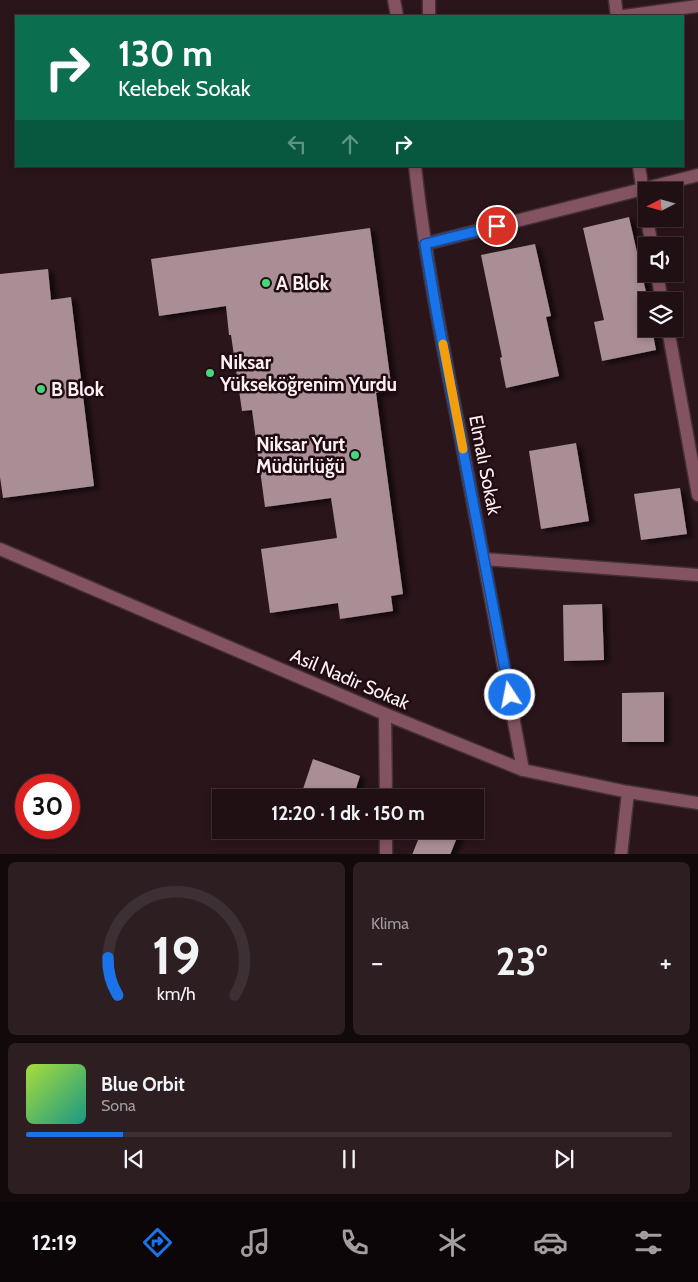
<!DOCTYPE html>
<html lang="tr">
<head>
<meta charset="utf-8">
<style>
	:root { --surface:#201014; --page:#2d1e22; --text:#f1f3f6; --muted:#a29da0; --line:#3d3034; --accent:#1a73e8 }
	body { margin:0; font-family:Cabin,sans-serif; background:var(--page); color:var(--text); height:100vh; display:flex; flex-direction:column; font-size:19px; white-space:nowrap }
	* { box-sizing:border-box; margin:0 }
	p { font-size:16px; color:var(--muted) }
	.icon { flex:none; width:28px; height:28px; fill:none; stroke:currentColor; stroke-width:2; stroke-linecap:round; stroke-linejoin:round }
	.map { position:relative; height:854px; overflow:hidden }
	.drawer { display:flex; flex-direction:column; gap:8px; padding:8px; background:#12090b; flex:1 }
	.drawer>* { flex:none }
	.hud { position:absolute; left:15px; top:15px; width:669px; height:152px; border-radius:0px; box-shadow:0 2px 8px #0003,0 0 0 1px var(--line); background:#0b6e4f; color:#fff; overflow:hidden }
	.needle { width:32px; rotate:264deg }
	.controls { position:absolute; left:638px; top:182px; display:grid; gap:10px }
	.controls a { display:grid; place-items:center; width:45px; height:45px; border-radius:0px; background:var(--surface); box-shadow:0 2px 8px #0003,0 0 0 1px var(--line); font-size:25px }
	.speed { position:absolute; left:15px; top:774px; display:flex; gap:10px; font-size:25px; font-weight:700; text-align:center }
	.speed>* { display:grid; place-content:center; width:65px; height:65px; border-radius:50%; background:var(--surface); box-shadow:0 2px 8px #0003,0 0 0 1px var(--line); line-height:1 }
	.speed .limit { border:8px solid #d22; background:#fff; color:#111 }
	.pin { position:absolute; display:grid; place-items:center; width:42px; height:42px; color:#fff; margin:-21px; border:2px solid #fff; border-radius:50%; box-shadow:0 1px 5px #0007 }
	.me { position:absolute; width:55px; margin:-28px; rotate:349deg; stroke-linejoin:round; filter:drop-shadow(0 0 4px #0008) }
	.turn { display:flex; align-items:center; gap:18px; height:105px; padding:0 20px; font-size:22px }
	.turn .icon { width:65px; height:65px; stroke-width:2.5 }
	.turn b { display:block; font-size:35px; line-height:42px }
	.lanes { display:flex; align-items:center; height:48px; padding:0 20px; background:#0003; justify-content:center; gap:25px; direction:ltr }
	.lanes .off { opacity:.35 }
	.big { font-size:38px; font-weight:700; line-height:1.1 }
	.drawer .widget { flex:1; display:flex; flex-direction:column; justify-content:center; gap:8px; min-width:0; padding:0 18px; border-radius:8px; background:var(--page) }
	.drawer .dial { align-items:center; gap:0 }
	.dial svg { height:130px; overflow:visible; fill:none; stroke:var(--line); stroke-width:7; stroke-linecap:round; text-anchor:middle }
	.dial text { fill:var(--text); stroke:none }
	.song { display:flex; align-items:center; gap:15px }
	.cover { width:60px; height:60px; border-radius:8px; background:linear-gradient(135deg,hsl(80 70% 55%),hsl(170 70% 35%)) }
	.played { height:5px; border-radius:2px; background:linear-gradient(90deg,var(--accent) 15%,var(--line) 15%) }
	.keys { display:flex; justify-content:space-around; direction:ltr }
	.heat { display:flex; justify-content:space-between; align-items:center; font-size:28px; direction:ltr }
	.drawer .tiles { flex:1; display:grid; gap:8px; grid-template-columns:1fr 1fr }
	.widget:last-child { grid-column:span 2 }
	.trip { position:absolute; left:212px; top:789px; width:272px; height:50px; border-radius:0px; background:var(--surface); box-shadow:0 2px 8px #0003,0 0 0 1px var(--line); font-weight:700; line-height:50px; text-align:center }
	.dock { display:flex; height:80px; justify-content:space-around; align-items:center; background:#0d0608; color:var(--muted) }
	.dock .icon { width:35px; height:35px }
	.dock .active { color:var(--accent) }
	.dock b { font-size:22px; color:var(--text) }
	.map>svg:first-child { display:block }
	.building { fill:#aa8e95; filter:url(#shadow) }
	.lines { fill:none; stroke-linecap:round; stroke-linejoin:round }
	.service-casing { stroke:#432f35; stroke-width:15 }
	.minor-casing { stroke:#432f35; stroke-width:15 }
	.service { stroke:#845361; stroke-width:12 }
	.minor { stroke:#845361; stroke-width:12 }
	.route-casing { stroke:#114b97; stroke-width:12 }
	.route { stroke:#1a73e8; stroke-width:9 }
	.slow { stroke:#f59e0b; stroke-width:9 }
	.poi-dot { fill:#46d77a; stroke:#200c12; stroke-width:2 }
	.labels { text-anchor:middle; dominant-baseline:central; stroke-width:5; stroke-linejoin:round; paint-order:stroke }
	.poi-label { font-size:19px; font-weight:bold; fill:#fdf0f3; stroke:#200c12; text-anchor:start }
	.street-label { font-size:19px; fill:#fdf0f3; stroke:#200c12 }
</style>
</head>
<body>
<div class="map">
<svg width="698" height="855" viewBox="0 0 698 855">
	<defs>
		<filter id="shadow"><feDropShadow dx="5.5" dy="3" stdDeviation="2.5" flood-color="#0009"/></filter>
	</defs>
	<rect width="100%" height="100%" fill="#2a151b"/>
	<g class="building">
		<path d="M629,217L646,292V329H652L656,350L602,361L594,322L604,320L583,228Z"/>
		<path d="M370,228L392,391L376,393L403,594L391,596L393,611L340,619L338,603L270,613L261,549L337,538L331,498L265,507L252,410L242,411L231,335H229L226,306L159,316L151,259Z"/>
		<path d="M535,244L551,316L546,317L559,376L506,388L500,358L502,357L481,255Z"/>
		<path d="M48,269L51,300L71,297L94,486L3,498L0,477V274Z"/>
		<path d="M576,443L589,521L541,529L529,451Z"/>
		<path d="M680,488L687,534L641,540L634,494Z"/>
		<path d="M602,604L604,660L564,661L563,605Z"/>
		<path d="M664,692V742H622V693Z"/>
		<path d="M313,759L360,776L353,798H300Z"/>
		<path d="M422,830H460L450,855H412Z"/>
	</g>
	<g class="lines">
		<g class="service-casing">
			<path id="service" d="M394,0L397,16"/>
		</g>
		<g class="minor-casing">
			<g id="minor">
				<path d="M429,0V16"/>
				<path d="M615,0L617,16"/>
				<path d="M624,16L698,6"/>
				<path d="M415,166C425,258 443,348 461,439C482,549 503,659 523,770"/>
				<path d="M639,166L646,213"/>
				<path d="M647,219L652,246"/>
				<path d="M425,244L698,175"/>
				<path d="M657,274L662,301"/>
				<path d="M668,329L698,495"/>
				<path d="M0,549L385,714L523,770L628,792L698,803"/>
				<path d="M484,559L698,575"/>
				<path d="M385,714L386,798"/>
				<path d="M386,830V855"/>
				<path d="M621,855L628,792"/>
			</g>
		</g>
		<use href="#service" class="service"/>
		<use href="#minor" class="minor"/>
	</g>
	<g class="lines">
		<g class="route-casing">
			<path id="route" d="M497,226L425,244L437,315L510,695"/>
		</g>
		<use href="#route" class="route"/>
		<path class="slow" d="M443,344L463,449"/>
	</g>
	<g class="poi-dot">
		<circle cx="266" cy="283" r="5"/>
		<circle cx="210" cy="373" r="5"/>
		<circle cx="41" cy="389" r="5"/>
		<circle cx="355" cy="455" r="5"/>
	</g>
	<g class="labels">
		<g class="poi-label">
			<text x="276" y="283">A Blok</text>
			<text x="220" y="362">Niksar<tspan x="220" dy="22">Yükseköğrenim Yurdu</tspan></text>
			<text x="51" y="389">B Blok</text>
			<text x="345" y="444" text-anchor="end">Niksar Yurt<tspan x="345" dy="22">Müdürlüğü</tspan></text>
		</g>
		<g class="street-label">
			<text transform="translate(485 465) rotate(79)">Elmalı Sokak</text>
			<text transform="translate(350 679) rotate(23)">Asil Nadir Sokak</text>
		</g>
	</g>
</svg>
<div class="controls">
<a><svg class="needle" viewBox="-14 -14 28 28"><path d="M0-13l5 13h-10z" fill="#e53935"/><path d="M0 13l5-13h-10z" fill="#a29da0"/></svg></a>
<a><svg class="icon" aria-label="sound" viewBox="0 0 24 24"><path d="M4 9h4l5-4v14l-5-4H4zM17 9q2 3 0 6"/></svg></a>
<a><svg class="icon" aria-label="layers" viewBox="0 0 24 24"><path d="M12 4l9 5-9 5-9-5zM3 14l9 5 9-5"/></svg></a>
</div>
<div class="speed"><div class="limit">30</div></div>
<div class="pin" style="left:497px;top:226px;background:#d93025"><svg class="icon" aria-label="arrive" viewBox="0 0 24 24"><path d="M6 21V4h12l-3 4 3 4H6"/></svg></div>
<svg class="me" style="left:510px;top:695px" viewBox="-20 -20 40 40"><circle r="17" fill="#1a73e8" stroke="#fff" stroke-width="3"/><path d="M0-11L8 9 0 5-8 9z" fill="#fff"/></svg>
<div class="trip">12:20 · 1 dk · 150 m</div>
<div class="hud">
<div class="turn"><svg class="icon" aria-label="right" viewBox="0 0 24 24"><path d="M7 20v-9h11M14 6l5 5-5 5"/></svg><div><b>130 m</b>Kelebek Sokak</div></div>
<div class="lanes"><svg class="icon off" aria-label="left" viewBox="0 0 24 24"><path d="M17 20v-9H6M10 6l-5 5 5 5"/></svg><svg class="icon off" aria-label="ahead" viewBox="0 0 24 24"><path d="M12 20V5M6 11l6-6 6 6"/></svg><svg class="icon" aria-label="right" viewBox="0 0 24 24"><path d="M7 20v-9h11M14 6l5 5-5 5"/></svg></div>
</div>
</div>
<section class="drawer">
<div class="tiles">
<div class="widget dial"><svg viewBox="0 0 100 80">
<path d="M14 69A42 42 0 1 1 86 69"/>
<path d="M14 69A42 42 0 0 1 8 46" stroke="#1a73e8"/>
<text x="50" y="56" font-size="32" font-weight="700">19</text>
<text x="50" y="72" font-size="11">km/h</text>
</svg></div>
<div class="widget"><p>Klima</p>
<div class="heat"><a>−</a><b class="big">23°</b><a>+</a></div>
</div>
<div class="widget">
<div class="song"><i class="cover"></i><div><b>Blue Orbit</b><p>Sona</p></div></div>
<div class="played"></div>
<div class="keys"><svg class="icon" aria-label="previous" viewBox="0 0 24 24"><path d="M18 5L8 12l10 7zM5 5v14"/></svg><svg class="icon" aria-label="pause" viewBox="0 0 24 24"><path d="M8 5v14M16 5v14"/></svg><svg class="icon" aria-label="next" viewBox="0 0 24 24"><path d="M6 5l10 7-10 7zM19 5v14"/></svg></div>
</div>
</div>
</section>
<nav class="dock">
<b>12:19</b>
<svg class="icon active" aria-label="directions" viewBox="0 0 24 24"><path d="M12 3l9 9-9 9-9-9zM9 14v-3h6M13 9l2 2-2 2"/></svg>
<svg class="icon" aria-label="music" viewBox="0 0 24 24"><path d="M9 18V5l10-2v13"/><circle cx="6" cy="18" r="3"/><circle cx="16" cy="16" r="3"/></svg>
<svg class="icon" aria-label="phone" viewBox="0 0 24 24"><path d="M5 4h4l2 5-3 2q2 4 5 5l2-3 5 2v4C11 20 4 13 5 4z"/></svg>
<svg class="icon" aria-label="climate" viewBox="0 0 24 24"><path d="M12 3v18M4 7l16 10M4 17L20 7"/></svg>
<svg class="icon" aria-label="car" viewBox="0 0 24 24"><path d="M5 17H2v-5l4-1 3-4h7l3 4 3 1v5h-3M9 17h6M6 11h13"/><circle cx="7" cy="17" r="2"/><circle cx="17" cy="17" r="2"/></svg>
<svg class="icon" aria-label="filters" viewBox="0 0 24 24"><path d="M4 7h16M4 17h16"/><circle cx="9" cy="7" r="2"/><circle cx="15" cy="17" r="2"/></svg>
</nav>
</body>
</html>
